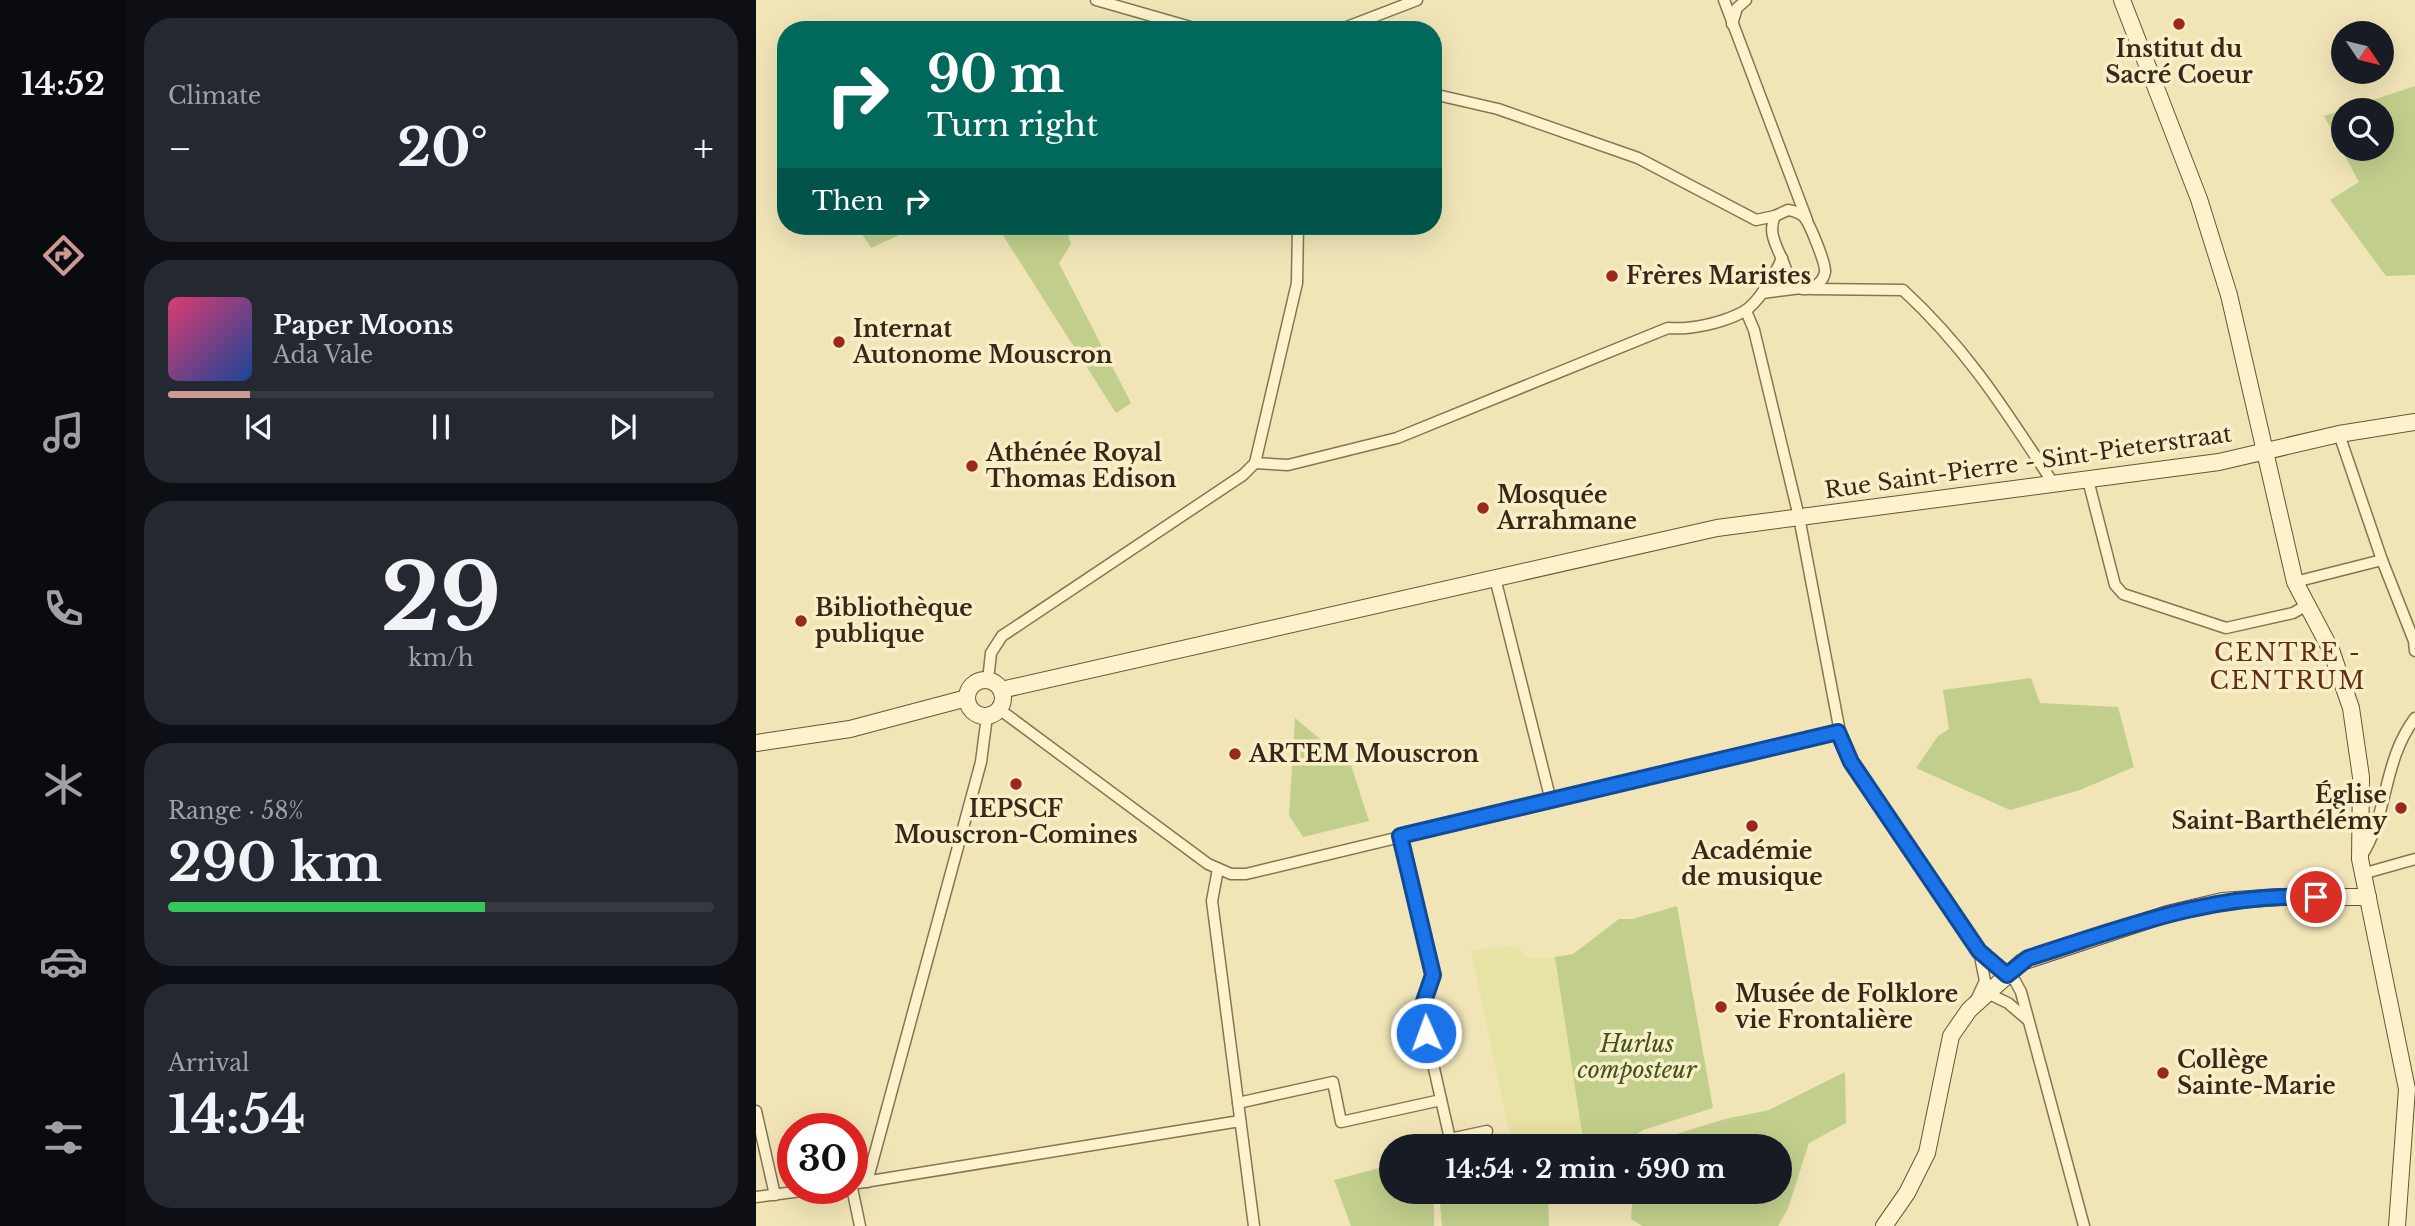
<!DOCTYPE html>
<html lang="en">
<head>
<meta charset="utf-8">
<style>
	:root { --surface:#171b24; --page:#242831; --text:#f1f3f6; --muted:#9ea1a6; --line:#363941; --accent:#cb9894 }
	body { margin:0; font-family:"Libre Baskerville",serif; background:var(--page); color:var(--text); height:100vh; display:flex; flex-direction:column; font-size:26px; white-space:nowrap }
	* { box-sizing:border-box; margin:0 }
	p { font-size:23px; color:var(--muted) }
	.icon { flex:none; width:38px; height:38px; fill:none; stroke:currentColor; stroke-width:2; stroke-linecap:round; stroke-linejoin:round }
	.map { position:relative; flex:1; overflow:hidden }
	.drawer { display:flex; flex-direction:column; gap:18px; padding:18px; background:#0d0f14; width:630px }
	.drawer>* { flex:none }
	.top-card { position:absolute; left:21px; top:21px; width:665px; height:214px; border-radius:28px; box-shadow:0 7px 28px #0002; background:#00695c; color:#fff; overflow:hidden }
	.needle { width:46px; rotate:125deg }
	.fabs { position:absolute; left:1575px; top:21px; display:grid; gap:14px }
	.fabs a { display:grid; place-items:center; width:63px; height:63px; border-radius:50%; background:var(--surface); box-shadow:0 7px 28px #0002; font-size:35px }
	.speed { position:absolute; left:21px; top:1113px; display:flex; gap:14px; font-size:35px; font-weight:700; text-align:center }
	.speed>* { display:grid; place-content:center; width:91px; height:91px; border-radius:50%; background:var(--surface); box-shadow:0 7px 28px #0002; line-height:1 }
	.speed .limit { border:10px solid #d22; background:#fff; color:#111 }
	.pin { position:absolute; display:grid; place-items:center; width:60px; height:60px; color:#fff; margin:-30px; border:4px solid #fff; border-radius:50%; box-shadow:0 2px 7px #0007 }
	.me { position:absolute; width:77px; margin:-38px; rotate:358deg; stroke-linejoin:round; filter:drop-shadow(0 0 5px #0008) }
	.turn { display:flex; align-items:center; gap:24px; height:147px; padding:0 35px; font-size:32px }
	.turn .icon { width:91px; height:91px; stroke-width:2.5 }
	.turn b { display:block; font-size:49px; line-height:60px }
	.then { display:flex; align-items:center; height:66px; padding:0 35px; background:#0003; gap:14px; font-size:26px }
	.big { font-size:52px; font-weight:700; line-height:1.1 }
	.drawer .tile { flex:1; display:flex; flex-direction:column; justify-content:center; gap:10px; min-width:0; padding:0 24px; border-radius:28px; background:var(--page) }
	.drawer .dial { align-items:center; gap:0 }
	.dial b { font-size:91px; line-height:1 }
	.song { display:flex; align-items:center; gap:21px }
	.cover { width:84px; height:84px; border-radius:10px; background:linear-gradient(135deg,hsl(340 70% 55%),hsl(220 70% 35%)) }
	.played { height:7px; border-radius:4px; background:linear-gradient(90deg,var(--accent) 15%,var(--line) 15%) }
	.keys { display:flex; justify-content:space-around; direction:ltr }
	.heat { display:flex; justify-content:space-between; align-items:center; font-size:38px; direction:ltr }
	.charge { height:10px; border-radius:5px; background:linear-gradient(90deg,#34c759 58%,var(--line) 0) }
	.trip { position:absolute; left:623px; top:1134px; width:413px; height:70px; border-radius:35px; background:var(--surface); box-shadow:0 7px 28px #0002; font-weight:700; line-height:70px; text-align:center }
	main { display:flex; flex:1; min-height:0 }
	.menu { display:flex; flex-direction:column; width:126px; justify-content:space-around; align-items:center; background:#090b0e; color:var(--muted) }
	.menu .icon { width:49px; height:49px }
	.menu .selected { color:var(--accent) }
	.menu b { font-size:32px; color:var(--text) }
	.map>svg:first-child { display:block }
	.farmland { fill:#e7e3a5 }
	.green { fill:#c2cf8c; fill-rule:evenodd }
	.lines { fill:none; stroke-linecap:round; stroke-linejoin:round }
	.street-casing { stroke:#887452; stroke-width:13 }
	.secondary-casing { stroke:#6a5436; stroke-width:18 }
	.street { stroke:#fcf2cc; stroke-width:10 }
	.secondary { stroke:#fcf2cc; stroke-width:16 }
	.route-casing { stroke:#114b97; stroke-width:18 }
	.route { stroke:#1a73e8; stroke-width:12 }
	.poi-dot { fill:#9c281d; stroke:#f8efc8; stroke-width:2.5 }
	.labels { text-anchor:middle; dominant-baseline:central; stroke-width:7; stroke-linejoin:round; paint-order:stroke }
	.poi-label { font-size:23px; font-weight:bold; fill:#362919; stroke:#f8efc8; text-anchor:start }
	.street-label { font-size:23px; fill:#362919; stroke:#f8efc8 }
	.park-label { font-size:23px; font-style:italic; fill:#42541e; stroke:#f8efc8 }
	.neighbourhood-label { font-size:24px; letter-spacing:2px; fill:#662d15; stroke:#f8efc8 }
</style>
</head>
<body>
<main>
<nav class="menu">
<b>14:52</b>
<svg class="icon selected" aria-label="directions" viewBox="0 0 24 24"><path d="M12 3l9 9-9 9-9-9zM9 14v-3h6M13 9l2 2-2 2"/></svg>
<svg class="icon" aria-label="music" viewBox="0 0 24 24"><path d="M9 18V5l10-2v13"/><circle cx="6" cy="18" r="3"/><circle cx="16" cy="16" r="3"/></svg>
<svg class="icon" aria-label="phone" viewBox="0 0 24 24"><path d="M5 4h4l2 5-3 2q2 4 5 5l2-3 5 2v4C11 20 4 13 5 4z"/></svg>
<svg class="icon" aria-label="climate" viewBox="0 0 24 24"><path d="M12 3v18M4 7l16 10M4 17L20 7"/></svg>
<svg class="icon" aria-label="car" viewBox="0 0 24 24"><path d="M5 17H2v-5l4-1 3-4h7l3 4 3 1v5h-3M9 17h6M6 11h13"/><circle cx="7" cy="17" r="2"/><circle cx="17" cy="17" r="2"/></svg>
<svg class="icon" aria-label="filters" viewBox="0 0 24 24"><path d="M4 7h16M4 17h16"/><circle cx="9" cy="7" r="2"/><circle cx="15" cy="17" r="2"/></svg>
</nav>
<section class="drawer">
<div class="tile"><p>Climate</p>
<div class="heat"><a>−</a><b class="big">20°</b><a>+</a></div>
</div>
<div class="tile">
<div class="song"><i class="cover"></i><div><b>Paper Moons</b><p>Ada Vale</p></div></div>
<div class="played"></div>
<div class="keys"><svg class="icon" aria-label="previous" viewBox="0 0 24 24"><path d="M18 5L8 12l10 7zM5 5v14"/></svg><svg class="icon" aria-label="pause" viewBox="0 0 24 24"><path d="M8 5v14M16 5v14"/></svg><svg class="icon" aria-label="next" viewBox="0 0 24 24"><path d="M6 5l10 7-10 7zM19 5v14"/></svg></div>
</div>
<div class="tile dial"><b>29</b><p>km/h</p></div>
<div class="tile"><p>Range · 58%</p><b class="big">290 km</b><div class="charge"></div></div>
<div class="tile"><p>Arrival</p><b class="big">14:54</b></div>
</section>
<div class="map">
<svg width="1659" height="1226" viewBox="0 0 1659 1226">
	<rect width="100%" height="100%" fill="#f1e5b8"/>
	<path class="farmland" d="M761,946L771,958L799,957L828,1146H756L715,950Z"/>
	<g class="green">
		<path d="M1659,86V275L1630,276L1574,200L1603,182L1568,116ZM1587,110H1626V149H1587Z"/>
		<path d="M101,226H163L115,248Z"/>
		<path d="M241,226H309L315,244L303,263L375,403L360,413Z"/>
		<path d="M1275,678L1284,703L1362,707L1378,767L1324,790L1254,810L1160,768L1182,736L1193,729L1187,690Z"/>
		<path d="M539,718L595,765L613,821L547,837L533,815Z"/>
		<path d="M921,906L957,1108L887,1130L863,1146H828L799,957L817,954L863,919H876Z"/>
		<path d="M1089,1072L1090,1123L1053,1143L1032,1208L1022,1226H887L875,1219L877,1192H1024V1146H881L969,1119L1013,1110Z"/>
		<path d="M635,1165V1192H649L651,1197L678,1195V1226H595L578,1180Z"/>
		<path d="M792,1195L793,1226H686L684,1203Z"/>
	</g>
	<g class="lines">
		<g class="street-casing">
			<g id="street">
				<path d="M340,0L445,30"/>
				<path d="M968,0L1051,220"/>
				<path d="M976,24L981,8L990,0"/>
				<path d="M583,30L661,0"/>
				<path d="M677,94L742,109L882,158L1000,220L1019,216"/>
				<path d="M1032,210C1038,211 1043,212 1047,216C1053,221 1070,264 1069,272C1067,286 1046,297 1036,282C1031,275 1029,265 1025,257C1019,243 1012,231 1019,216Z"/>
				<path d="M1055,289L1147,290C1212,350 1249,410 1297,483"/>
				<path d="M1006,293L1045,288"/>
				<path d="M990,311L998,330L1043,517L1087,748L1223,951L1229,981L1221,998"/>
				<path d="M1583,434L1626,560"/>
				<path d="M499,463L532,465L641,438L912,328C935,330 966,323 987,312C1002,304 1020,273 1026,258"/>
				<path d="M1332,480L1359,585L1367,594L1470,628L1537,613L1551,605"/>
				<path d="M739,578L795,801"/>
				<path d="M1539,582L1626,560L1658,641L1659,651"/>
				<path d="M232,680L235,653L246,636L487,475L499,463L541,283L542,226"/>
				<path d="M243,709L452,864L475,874H490L1082,732"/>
				<path d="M644,836L677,975L665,1011L694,1139"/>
				<path d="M1605,857C1633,814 1626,762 1659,718"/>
				<path d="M462,869L456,901L498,1226"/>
				<path d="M1606,874L1659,859"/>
				<path d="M1226,953L1259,981L1265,992L1328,1226"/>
				<path d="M1233,994L1252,1003L1272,1020"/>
				<path d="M482,1103L577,1082L585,1122L685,1100"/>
				<path d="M0,1111L19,1195"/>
				<path d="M670,1144L731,1131"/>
				<path d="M111,1182L225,762L231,716"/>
				<path d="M96,1184L484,1121"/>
				<path d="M96,1188L104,1226"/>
				<path d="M0,1197L68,1188"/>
			</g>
		</g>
		<g class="secondary-casing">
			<g id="secondary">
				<path d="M1366,0L1443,199L1473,295L1539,582L1575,650L1595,708L1605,777L1604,859L1651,1089L1641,1226"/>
				<circle cx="229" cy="698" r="18"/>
				<path d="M245,690L961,528L1463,462L1583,434L1659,422"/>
				<path d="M0,743L94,729L211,698"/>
				<path d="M1128,1226L1151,1193L1171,1153L1195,1036L1213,1010L1266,962L1411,914L1466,901L1523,897H1612"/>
			</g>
		</g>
		<use href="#street" class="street"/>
		<use href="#secondary" class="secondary"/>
	</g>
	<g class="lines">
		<g class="route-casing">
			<path id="route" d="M670,1033L665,1010L677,975L644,836L1082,732L1095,762L1223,951L1251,975L1272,958C1370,927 1454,893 1560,897"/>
		</g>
		<use href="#route" class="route"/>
	</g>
	<g class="poi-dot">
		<circle cx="1423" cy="24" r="7"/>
		<circle cx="856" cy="276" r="7"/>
		<circle cx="83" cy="342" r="7"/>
		<circle cx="216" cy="466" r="7"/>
		<circle cx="727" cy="508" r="7"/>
		<circle cx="45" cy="621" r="7"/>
		<circle cx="479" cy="754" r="7"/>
		<circle cx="260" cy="784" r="7"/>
		<circle cx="1645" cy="808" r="7"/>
		<circle cx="996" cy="826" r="7"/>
		<circle cx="965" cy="1007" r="7"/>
		<circle cx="1407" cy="1073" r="7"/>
	</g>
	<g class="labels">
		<g class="poi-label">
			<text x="1423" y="49" text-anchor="middle">Institut du<tspan x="1423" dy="26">Sacré Coeur</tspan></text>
			<text x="870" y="276">Frères Maristes</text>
			<text x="97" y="329">Internat<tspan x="97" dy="26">Autonome Mouscron</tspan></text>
			<text x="230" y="453">Athénée Royal<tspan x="230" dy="26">Thomas Edison</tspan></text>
			<text x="741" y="495">Mosquée<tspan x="741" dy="26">Arrahmane</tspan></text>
			<text x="59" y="608">Bibliothèque<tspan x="59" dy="26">publique</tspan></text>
			<text x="493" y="754">ARTEM Mouscron</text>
			<text x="1631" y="795" text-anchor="end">Église<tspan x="1631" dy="26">Saint-Barthélémy</tspan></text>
			<text x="260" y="809" text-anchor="middle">IEPSCF<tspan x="260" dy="26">Mouscron-Comines</tspan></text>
			<text x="996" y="851" text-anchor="middle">Académie<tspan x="996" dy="26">de musique</tspan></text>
			<text x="979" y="994">Musée de Folklore<tspan x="979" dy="26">vie Frontalière</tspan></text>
			<text x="1421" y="1060">Collège<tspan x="1421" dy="26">Sainte-Marie</tspan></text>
		</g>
		<g class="street-label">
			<text transform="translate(1272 462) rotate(-8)">Rue Saint-Pierre - Sint-Pieterstraat</text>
		</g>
		<g class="park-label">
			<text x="881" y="1044">Hurlus<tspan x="881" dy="26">composteur</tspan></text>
		</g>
		<g class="neighbourhood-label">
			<text x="1532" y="652">CENTRE -<tspan x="1532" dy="28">CENTRUM</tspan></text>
		</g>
	</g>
</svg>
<div class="fabs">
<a><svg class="needle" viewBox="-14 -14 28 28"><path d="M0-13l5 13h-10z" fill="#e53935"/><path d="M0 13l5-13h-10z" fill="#9ea1a6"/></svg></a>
<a><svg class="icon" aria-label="search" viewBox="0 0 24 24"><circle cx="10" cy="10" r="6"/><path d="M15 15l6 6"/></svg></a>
</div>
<div class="speed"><div class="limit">30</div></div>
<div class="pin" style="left:1560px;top:897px;background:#d93025"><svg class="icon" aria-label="arrive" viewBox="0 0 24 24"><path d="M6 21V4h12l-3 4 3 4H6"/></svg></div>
<svg class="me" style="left:670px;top:1033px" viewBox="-20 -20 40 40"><circle r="17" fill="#1a73e8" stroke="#fff" stroke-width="3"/><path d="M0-11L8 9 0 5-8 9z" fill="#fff"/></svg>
<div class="trip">14:54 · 2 min · 590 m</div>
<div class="top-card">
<div class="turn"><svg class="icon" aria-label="right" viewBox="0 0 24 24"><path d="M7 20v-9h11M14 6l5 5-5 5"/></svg><div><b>90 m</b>Turn right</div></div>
<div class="then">Then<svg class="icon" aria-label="right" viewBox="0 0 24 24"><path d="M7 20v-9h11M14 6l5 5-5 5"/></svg></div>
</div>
</div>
</main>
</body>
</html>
